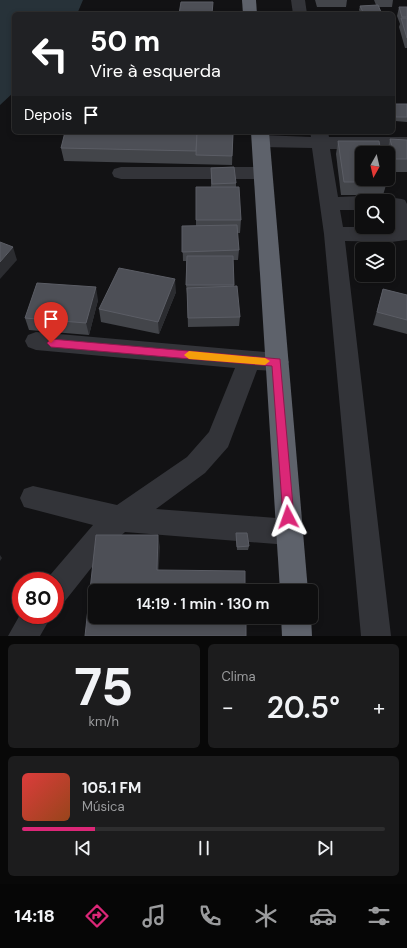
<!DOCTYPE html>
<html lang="pt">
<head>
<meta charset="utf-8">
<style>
	:root { --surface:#0e0e0f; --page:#1c1c1d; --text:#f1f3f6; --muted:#9b9c9e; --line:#2e2e2f; --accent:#db2777 }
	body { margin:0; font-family:"DM Sans",sans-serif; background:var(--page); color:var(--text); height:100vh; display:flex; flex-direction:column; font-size:15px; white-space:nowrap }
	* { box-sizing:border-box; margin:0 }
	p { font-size:13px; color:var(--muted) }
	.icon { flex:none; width:22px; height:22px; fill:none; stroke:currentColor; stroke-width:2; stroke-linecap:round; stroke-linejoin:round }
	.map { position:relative; height:636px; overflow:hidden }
	.panel { display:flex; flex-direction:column; gap:8px; padding:8px; background:#080808; flex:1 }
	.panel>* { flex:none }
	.banner { position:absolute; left:12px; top:12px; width:383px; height:122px; border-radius:6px; box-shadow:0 2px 6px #0003,0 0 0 1px var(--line); background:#202124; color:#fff; overflow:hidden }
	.needle { width:26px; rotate:188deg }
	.buttons { position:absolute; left:355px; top:146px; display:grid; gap:8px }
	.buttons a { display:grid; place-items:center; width:40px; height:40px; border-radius:6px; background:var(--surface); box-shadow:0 2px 6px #0003,0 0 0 1px var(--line); font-size:20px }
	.speed { position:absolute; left:12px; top:572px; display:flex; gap:8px; font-size:20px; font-weight:700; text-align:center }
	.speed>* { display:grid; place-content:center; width:52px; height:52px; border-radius:50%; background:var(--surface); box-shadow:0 2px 6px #0003,0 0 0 1px var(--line); line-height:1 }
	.speed .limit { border:6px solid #d22; background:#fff; color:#111 }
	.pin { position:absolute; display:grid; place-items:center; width:34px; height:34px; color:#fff; margin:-41px -17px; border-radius:50% 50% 50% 0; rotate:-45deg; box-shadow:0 0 4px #0007 }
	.pin .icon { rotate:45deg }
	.me { position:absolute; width:44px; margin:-22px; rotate:356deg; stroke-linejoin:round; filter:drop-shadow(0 0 3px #0008) }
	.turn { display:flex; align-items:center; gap:14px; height:84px; padding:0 12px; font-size:18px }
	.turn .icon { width:52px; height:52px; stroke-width:2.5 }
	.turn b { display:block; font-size:28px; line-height:34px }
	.then { display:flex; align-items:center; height:38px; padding:0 12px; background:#0003; gap:8px; font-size:15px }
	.big { font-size:30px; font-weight:600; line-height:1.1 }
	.panel .widget { flex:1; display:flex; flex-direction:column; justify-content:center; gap:6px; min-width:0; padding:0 14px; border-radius:6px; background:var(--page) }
	.panel .dial { align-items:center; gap:0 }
	.dial b { font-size:52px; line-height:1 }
	.song { display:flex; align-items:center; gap:12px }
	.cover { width:48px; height:48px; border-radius:6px; background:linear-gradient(135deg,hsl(0 70% 55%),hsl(20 70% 35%)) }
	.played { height:4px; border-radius:2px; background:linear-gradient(90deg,var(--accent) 20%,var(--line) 20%) }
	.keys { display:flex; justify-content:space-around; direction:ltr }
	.heat { display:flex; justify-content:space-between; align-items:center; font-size:22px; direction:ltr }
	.panel .tiles { flex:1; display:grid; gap:8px; grid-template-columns:1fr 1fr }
	.widget:last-child { grid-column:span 2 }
	.trip { position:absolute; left:88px; top:584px; width:230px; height:40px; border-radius:6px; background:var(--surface); box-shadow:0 2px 6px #0003,0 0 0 1px var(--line); font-weight:600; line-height:40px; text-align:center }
	.tabs { display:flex; height:64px; justify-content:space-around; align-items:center; background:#060606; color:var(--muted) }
	.tabs .icon { width:28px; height:28px }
	.tabs .selected { color:var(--accent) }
	.tabs b { font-size:18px; color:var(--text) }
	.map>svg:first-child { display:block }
	.water { fill:#273239 }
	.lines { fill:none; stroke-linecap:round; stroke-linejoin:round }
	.minor { fill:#333439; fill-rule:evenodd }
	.highway { fill:#5e626b; fill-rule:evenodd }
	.wall { fill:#43454a }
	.shaded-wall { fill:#2b2c30 }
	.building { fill:#4d4f56; stroke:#5b5d65 }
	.route { fill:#db2777; stroke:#8e194d }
	.slow { fill:#f59e0b }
</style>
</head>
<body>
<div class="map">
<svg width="407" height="636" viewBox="0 0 407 636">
	<rect width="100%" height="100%" fill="#121214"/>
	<path class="water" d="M0,0H83L77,14H14V92L0,105Z"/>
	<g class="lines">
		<g class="minor">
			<path d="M291,0H305L307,14H293Z"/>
			<path d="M310,132H328L329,137H407V149H330L338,197L362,196L369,198L370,201H362V210H340L343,227H396L391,211H388V201H380C387,196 397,198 405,200L407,204V240L391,242L345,241L391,636H361L324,234L312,148L261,147L255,145L252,141L255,137L261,135L311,137Z"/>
			<path d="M121,167H263L270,169L272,173L270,177L263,179H121L114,177L112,173L114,169Z"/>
			<path d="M36,332L277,353L285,355L289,362L285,369L277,371L257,370L228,447L205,473L156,509L289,519L299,523L303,532L299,541L289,545L125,532L107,548L65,601L55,605V581H45L93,525L24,507L20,498L24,489L33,486L117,505L187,457L209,432L235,368L36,350L28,347L25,341L28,335Z"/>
			<path d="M21,613V615H52L40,636H8Z"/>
		</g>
		<g class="highway">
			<path d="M242,0H256L257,14H243Z"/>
			<path d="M251,132H269L308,591H280Z"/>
			<path d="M281,617H311L312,636H282Z"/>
		</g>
	</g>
	<g class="wall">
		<path d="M315,0H347L346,7H317Z"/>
		<path d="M374,0H393L392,7H379L381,12L380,14H361L359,10L360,6L376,5Z"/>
		<path d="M399,7H407V48H405L399,27L400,24L397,16Z"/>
		<path d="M394,104H407V122L395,121L393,109Z"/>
		<path d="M197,133L233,134L232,165L64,161L61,148Z"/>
		<path d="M390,139L407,140V172H391L388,158V153L387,152Z"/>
		<path d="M338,141L387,182L383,195H341L336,154Z"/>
		<path d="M211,168L236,183V187L241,220L240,233H237L239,250L238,260H233L234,286L240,317L239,326L188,327L187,294L186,285V261H183L182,226H196V187H211Z"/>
		<path d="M383,289L407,295V334L373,325Z"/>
		<path d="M176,292L159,334L101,322L99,309Z"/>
		<path d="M98,300L89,335L29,330L25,318Z"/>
		<path d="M236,533L249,546L248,550H237Z"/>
	</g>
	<g class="shaded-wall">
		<path d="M13,247L17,260L0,279V262Z"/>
		<path d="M175,279L176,292L159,334L158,322Z"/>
		<path d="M96,287L98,300L89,335L86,323Z"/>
		<path d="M158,535L160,547L158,581L157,570Z"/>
		<path d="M0,555L2,558L0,561Z"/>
	</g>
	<g class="building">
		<path d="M181,2H213L212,14H179Z"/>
		<path d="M378,5L381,12H363L360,6Z"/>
		<path d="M399,7H407V17H402Z"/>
		<path d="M401,18H407V38Z"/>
		<path d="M394,104H407V117H396Z"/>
		<path d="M65,132H197L196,151L61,148Z"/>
		<path d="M197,133L233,134L232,156L196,155Z"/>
		<path d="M390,139L407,140V159H395Z"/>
		<path d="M338,141H379L381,153H362V179H386L387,182H344Z"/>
		<path d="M234,167L236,183L212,184L211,168Z"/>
		<path d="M196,187H239L241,220H196Z"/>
		<path d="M237,225L239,250L182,252V226Z"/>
		<path d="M0,242L13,247L0,262Z"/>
		<path d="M187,256H233L234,285H186Z"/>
		<path d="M119,268L175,279L158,322L99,309Z"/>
		<path d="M37,283L96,287L86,323L25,318Z"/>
		<path d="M237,286L240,317L188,318L187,288Z"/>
		<path d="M383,289L407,295V320L377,312Z"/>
		<path d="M236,533H247L249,546L237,547Z"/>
		<path d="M96,535H158L157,570L245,571V591H95V617H246V636H85Z"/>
	</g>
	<path class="route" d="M51,339L280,359L294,517L292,521L288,522L284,521L283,517L272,366L51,347L47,343Z"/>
	<path class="slow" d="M189,351L265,358L270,361L265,365L189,359L184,355Z"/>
</svg>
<div class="buttons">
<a><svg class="needle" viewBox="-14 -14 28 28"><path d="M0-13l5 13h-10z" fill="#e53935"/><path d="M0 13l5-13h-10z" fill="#9b9c9e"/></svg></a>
<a><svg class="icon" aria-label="search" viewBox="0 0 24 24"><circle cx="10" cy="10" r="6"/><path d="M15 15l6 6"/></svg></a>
<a><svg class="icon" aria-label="layers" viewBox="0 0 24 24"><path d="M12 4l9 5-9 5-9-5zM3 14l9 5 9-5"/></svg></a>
</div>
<div class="speed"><div class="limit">80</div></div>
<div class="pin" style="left:51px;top:343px;background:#d93025"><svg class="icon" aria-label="arrive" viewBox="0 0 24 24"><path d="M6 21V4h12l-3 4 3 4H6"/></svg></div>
<svg class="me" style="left:288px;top:517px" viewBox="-20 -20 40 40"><path d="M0-17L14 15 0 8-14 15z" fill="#db2777" stroke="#fff" stroke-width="4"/></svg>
<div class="trip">14:19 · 1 min · 130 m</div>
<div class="banner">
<div class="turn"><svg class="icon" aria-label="left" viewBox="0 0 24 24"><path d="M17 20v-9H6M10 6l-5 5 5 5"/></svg><div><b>50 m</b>Vire à esquerda</div></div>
<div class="then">Depois<svg class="icon" aria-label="arrive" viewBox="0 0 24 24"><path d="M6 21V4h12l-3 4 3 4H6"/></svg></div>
</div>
</div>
<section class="panel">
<div class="tiles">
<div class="widget dial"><b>75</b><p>km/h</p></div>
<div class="widget"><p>Clima</p>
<div class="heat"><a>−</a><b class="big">20.5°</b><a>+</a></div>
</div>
<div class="widget">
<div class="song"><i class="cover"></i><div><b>105.1 FM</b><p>Música</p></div></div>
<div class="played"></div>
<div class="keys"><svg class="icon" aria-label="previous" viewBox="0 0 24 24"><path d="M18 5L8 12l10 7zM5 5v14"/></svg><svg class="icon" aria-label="pause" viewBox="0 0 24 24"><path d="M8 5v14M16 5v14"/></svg><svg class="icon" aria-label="next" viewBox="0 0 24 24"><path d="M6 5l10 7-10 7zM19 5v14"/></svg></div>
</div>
</div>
</section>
<nav class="tabs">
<b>14:18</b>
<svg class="icon selected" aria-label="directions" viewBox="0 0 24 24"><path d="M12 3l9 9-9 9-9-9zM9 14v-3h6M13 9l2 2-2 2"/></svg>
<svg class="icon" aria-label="music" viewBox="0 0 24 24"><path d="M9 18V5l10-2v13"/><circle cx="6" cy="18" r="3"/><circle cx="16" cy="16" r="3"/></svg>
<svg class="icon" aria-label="phone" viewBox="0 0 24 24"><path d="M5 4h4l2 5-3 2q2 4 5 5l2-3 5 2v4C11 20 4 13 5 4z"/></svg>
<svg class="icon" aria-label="climate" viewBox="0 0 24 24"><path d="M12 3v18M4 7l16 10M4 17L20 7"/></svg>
<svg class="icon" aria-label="car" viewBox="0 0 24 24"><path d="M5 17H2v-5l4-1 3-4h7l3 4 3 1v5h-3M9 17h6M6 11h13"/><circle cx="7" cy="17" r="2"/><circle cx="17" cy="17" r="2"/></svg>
<svg class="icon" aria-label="filters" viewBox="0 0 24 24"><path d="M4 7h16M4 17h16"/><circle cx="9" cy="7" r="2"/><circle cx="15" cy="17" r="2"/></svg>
</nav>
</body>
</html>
